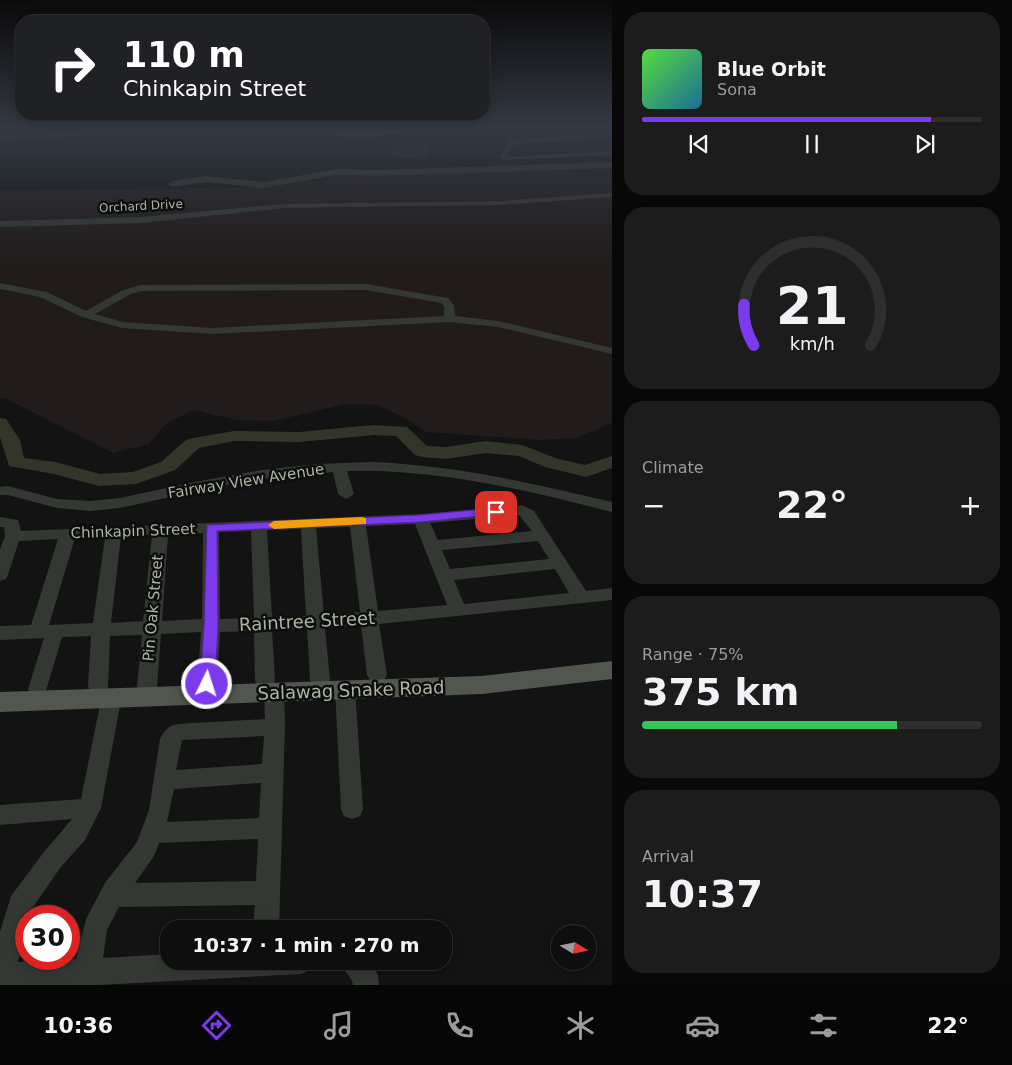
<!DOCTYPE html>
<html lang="en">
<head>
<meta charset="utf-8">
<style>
	:root { --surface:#0e0e0e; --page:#1c1c1c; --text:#f1f3f6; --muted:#9b9c9e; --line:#2e2e2e; --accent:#7c3aed }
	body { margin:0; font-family:"DejaVu Sans",sans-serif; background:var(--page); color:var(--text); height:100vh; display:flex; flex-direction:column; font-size:19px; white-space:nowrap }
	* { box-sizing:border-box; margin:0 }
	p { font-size:16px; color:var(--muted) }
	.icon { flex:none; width:28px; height:28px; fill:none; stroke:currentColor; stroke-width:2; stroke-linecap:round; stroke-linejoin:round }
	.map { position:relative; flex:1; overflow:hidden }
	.drawer { display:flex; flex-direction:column; gap:12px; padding:12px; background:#080808; width:400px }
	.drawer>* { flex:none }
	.hud { position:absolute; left:15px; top:15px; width:475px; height:105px; border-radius:20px; box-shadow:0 2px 12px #0003,0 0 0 1px var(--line); background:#202124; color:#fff; overflow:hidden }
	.needle { width:32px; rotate:100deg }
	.controls { position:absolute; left:551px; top:925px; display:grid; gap:10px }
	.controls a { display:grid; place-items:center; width:45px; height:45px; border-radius:50%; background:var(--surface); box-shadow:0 2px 12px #0003,0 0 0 1px var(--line); font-size:25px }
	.speed { position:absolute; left:15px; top:905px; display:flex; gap:10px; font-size:25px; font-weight:700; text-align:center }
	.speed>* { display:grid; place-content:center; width:65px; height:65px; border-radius:50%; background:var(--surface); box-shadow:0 2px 12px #0003,0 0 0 1px var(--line); line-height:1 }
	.speed .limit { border:8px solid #d22; background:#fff; color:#111 }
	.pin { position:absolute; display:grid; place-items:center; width:42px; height:42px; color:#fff; margin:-21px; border-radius:10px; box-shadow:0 2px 8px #0006 }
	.me { position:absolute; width:55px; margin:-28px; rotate:4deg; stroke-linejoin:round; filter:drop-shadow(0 0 4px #0008) }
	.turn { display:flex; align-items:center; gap:18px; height:105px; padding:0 25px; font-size:22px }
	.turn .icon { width:65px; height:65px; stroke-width:2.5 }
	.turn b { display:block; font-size:35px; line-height:42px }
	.big { font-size:38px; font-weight:800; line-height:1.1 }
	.drawer .card { flex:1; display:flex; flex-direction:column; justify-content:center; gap:8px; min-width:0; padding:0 18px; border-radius:20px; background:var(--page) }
	.drawer .dial { align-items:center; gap:0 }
	.dial svg { height:130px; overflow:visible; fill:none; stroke:var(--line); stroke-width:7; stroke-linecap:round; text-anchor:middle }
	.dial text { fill:var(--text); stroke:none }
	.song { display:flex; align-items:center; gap:15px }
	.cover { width:60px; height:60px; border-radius:8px; background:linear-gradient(135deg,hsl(110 70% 55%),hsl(200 70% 35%)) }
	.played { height:5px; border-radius:2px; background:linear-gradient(90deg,var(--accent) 85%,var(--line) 85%) }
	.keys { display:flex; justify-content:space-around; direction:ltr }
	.heat { display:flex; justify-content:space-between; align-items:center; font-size:28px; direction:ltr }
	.charge { height:8px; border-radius:4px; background:linear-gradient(90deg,#34c759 75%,var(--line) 0) }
	.trip { position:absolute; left:160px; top:920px; width:292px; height:50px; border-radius:20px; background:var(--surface); box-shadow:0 2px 12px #0003,0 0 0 1px var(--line); font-weight:800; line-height:50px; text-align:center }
	.tab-bar { display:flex; height:80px; justify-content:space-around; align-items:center; background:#060606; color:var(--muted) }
	.tab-bar .icon { width:35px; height:35px }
	.tab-bar .active { color:var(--accent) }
	.tab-bar b { font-size:22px; color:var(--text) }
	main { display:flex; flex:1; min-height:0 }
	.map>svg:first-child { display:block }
	.green { fill:#211b1b }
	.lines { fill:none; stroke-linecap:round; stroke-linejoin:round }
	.canal { fill:#323628; fill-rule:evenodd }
	.river { fill:#323628; fill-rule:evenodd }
	.building { fill:#222422 }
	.minor { fill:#343833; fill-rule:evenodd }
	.major { fill:#51574f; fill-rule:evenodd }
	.route { fill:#7c3aed; stroke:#51269a }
	.slow { fill:#f59e0b }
	.labels { text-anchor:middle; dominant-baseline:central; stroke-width:5; stroke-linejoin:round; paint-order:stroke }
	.far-street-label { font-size:12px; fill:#aab4a3; stroke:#0d0e0d }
	.street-label { font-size:15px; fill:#aab4a3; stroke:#0d0e0d }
	.near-street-label { font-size:18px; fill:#aab4a3; stroke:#0d0e0d }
</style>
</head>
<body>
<main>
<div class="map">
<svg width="612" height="985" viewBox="0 0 612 985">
	<rect width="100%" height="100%" fill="#121312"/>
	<path class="green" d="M612,167V423L577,438L539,440L426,432L403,417L378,405L345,404L274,421L236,420L194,410L167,423L149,444L113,453L7,399L0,398V191L264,187L361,175Z"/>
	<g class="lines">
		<path class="canal" d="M41,127L38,129L0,132V128Z"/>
		<g class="river">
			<path d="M612,162V168L376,176L337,175L264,188L206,182L173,187L168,184L173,181L206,176L264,182L337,169L376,170Z"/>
			<path d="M0,418L6,419L20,440L24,458L56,462L100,474L133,472L161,462L186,440L193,438L234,431L299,432L374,425L407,427L427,446L446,447L485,441L522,445L558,459L585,465L612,456V468L586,477L545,467L519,456L485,453L446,459L422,457L415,455L396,436L374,435L299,442L234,441L199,448L175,470L136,484L99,486L54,474L9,466L0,437Z"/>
		</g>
	</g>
	<path class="building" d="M395,144L405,145L430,146L427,159L390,157Z"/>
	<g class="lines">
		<g class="minor">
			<path d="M189,127H233L0,140V136Z"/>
			<path d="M502,127H509L506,130L517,140L612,133V137L514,144L506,157L612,151V155L503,160L499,157L510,139L499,130Z"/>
			<path d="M612,193V197L498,205L284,208L141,223L0,227V221L141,217L284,204L498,201Z"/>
			<path d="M0,283L47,292L86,311L123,290L140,285L366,284L448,298L454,305L455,316L498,321L612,348V354L498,327L450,322L212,334L122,328L82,317L40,297L0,289ZM366,290L441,303L444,306V316L212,328L123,322L95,314L131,294L141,291Z"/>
			<path d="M371,462C453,465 532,483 612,502V512C525,490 438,469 347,471L354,494L346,499L338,494L333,472L244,481L120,508L90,511L57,508L8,495H0V487L8,486L57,499L90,501L120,498L189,483L262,470L318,464Z"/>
			<path d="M522,505L534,511L586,591L612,588V600L379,624L387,675L384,680L377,682L370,680L367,675L361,625L325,628L330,680L327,685L320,687L313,685L310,680L307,629L272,630L275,681L273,685L281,687L284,692L285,724L279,929H253L255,905L119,907L107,930L103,958L169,954V961H314L310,970L301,974L98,985H0V932L11,896L44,852L72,819L0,825V805L81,799L101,700L104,694L111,692L118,694L121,700L101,808L85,840L60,868L31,910L30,916H26V930L18,962L76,959L86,919L105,883L137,842L149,810L160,739C164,731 168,726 177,724L265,719L264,692L266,688L258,686L255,681L254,631L220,632L217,684L214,689L207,692L200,689L197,684L201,632L161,634L157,687L154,692L147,695L140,692L137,687L142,635L110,636L108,687L105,692L98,695L91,692L88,687L91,636L62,637L45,694L38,697L31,694L28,689L44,638L0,640V626L31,625L58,539L19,541L8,575L6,579L0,581V550L5,536L4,527H0V517L18,520L21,531L421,514ZM519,515L532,531L438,540L430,523ZM415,524L447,605L378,611L366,526ZM350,527L360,612L324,615L316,528ZM301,529L306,616L272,617L267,530ZM251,531L254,618L220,619L219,532ZM203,533L202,619L162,621L168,535ZM152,535L143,621L111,623L121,536ZM105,537L93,623L49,625L75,538ZM538,541L549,559L450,569L442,550ZM555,569L569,593L464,604L454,580ZM264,736L262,764L176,770L182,740ZM261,783L259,818L167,822L174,789ZM258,839L256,881L135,883L154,856L159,843Z"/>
			<path d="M345,681L352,684L355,689L363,809L360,816L352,819L344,816L341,809L335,689L338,684Z"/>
			<path d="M339,961H370L378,975L379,985H353C352,977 342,969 339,961Z"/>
		</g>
		<g class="major">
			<path d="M313,127L357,131L439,127L435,129C406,132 337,146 313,127Z"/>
			<path d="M612,661V679L482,694L0,712V692L482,676Z"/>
		</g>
	</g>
	<linearGradient id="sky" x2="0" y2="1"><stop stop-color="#0a0a0a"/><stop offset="0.48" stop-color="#333944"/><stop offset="1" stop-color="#333944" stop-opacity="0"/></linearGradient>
	<rect width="612" height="265" fill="url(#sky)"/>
	<path class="route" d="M496,508L502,512L500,514L421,522L217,531L218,626L215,684L212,688H202L200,684L204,626L207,525L421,515Z"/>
	<path class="slow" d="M362,517L366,518V524L274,529L268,525L274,521Z"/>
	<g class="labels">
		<g class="far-street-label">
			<text transform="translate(141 206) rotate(-3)">Orchard Drive</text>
		</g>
		<g class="street-label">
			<text transform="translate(246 481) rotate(-9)">Fairway View Avenue</text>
			<text transform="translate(133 531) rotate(-2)">Chinkapin Street</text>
			<text transform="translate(153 608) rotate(-85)">Pin Oak Street</text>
		</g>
		<g class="near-street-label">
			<text transform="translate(307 621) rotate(-3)">Raintree Street</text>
			<text transform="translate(351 690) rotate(-2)">Salawag Snake Road</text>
		</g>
	</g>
</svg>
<div class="controls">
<a><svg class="needle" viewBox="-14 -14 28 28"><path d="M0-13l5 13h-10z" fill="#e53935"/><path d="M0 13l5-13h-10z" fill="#9b9c9e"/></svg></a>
</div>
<div class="speed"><div class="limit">30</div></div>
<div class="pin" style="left:496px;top:512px;background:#d93025"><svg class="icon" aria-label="arrive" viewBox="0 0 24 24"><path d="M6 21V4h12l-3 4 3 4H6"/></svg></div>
<svg class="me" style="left:207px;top:684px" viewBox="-20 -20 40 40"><circle r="17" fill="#7c3aed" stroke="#fff" stroke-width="3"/><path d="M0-11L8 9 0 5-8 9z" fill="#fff"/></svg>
<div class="trip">10:37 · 1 min · 270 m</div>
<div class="hud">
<div class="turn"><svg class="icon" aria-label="right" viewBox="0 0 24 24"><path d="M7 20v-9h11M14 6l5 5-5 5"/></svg><div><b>110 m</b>Chinkapin Street</div></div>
</div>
</div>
<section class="drawer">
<div class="card">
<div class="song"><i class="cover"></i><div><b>Blue Orbit</b><p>Sona</p></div></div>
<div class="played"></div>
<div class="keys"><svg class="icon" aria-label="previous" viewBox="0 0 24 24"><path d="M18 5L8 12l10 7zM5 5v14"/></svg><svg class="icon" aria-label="pause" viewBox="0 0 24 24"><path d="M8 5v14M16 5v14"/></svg><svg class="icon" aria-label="next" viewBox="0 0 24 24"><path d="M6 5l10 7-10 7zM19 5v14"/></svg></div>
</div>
<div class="card dial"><svg viewBox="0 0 100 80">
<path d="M14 69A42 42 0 1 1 86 69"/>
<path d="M14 69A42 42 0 0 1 8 44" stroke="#7c3aed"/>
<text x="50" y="56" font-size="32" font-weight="700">21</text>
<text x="50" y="72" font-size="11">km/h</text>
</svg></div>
<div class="card"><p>Climate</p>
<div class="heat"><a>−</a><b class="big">22°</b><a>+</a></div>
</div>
<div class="card"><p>Range · 75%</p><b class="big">375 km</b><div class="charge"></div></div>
<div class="card"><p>Arrival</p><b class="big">10:37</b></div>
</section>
</main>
<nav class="tab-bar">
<b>10:36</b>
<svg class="icon active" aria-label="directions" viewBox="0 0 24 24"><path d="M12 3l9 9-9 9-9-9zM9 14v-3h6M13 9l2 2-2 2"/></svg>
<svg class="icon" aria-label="music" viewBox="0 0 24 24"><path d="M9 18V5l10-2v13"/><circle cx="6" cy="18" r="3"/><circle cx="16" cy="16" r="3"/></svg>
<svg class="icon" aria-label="phone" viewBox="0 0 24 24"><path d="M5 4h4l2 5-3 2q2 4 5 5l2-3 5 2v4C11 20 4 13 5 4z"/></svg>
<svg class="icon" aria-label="climate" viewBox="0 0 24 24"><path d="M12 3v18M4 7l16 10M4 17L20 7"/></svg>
<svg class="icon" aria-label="car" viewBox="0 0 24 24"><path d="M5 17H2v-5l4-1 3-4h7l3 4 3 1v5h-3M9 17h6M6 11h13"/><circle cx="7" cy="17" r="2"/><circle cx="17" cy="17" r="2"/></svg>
<svg class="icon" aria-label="filters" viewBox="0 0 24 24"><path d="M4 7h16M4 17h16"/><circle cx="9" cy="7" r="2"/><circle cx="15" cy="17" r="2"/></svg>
<b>22°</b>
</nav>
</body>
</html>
